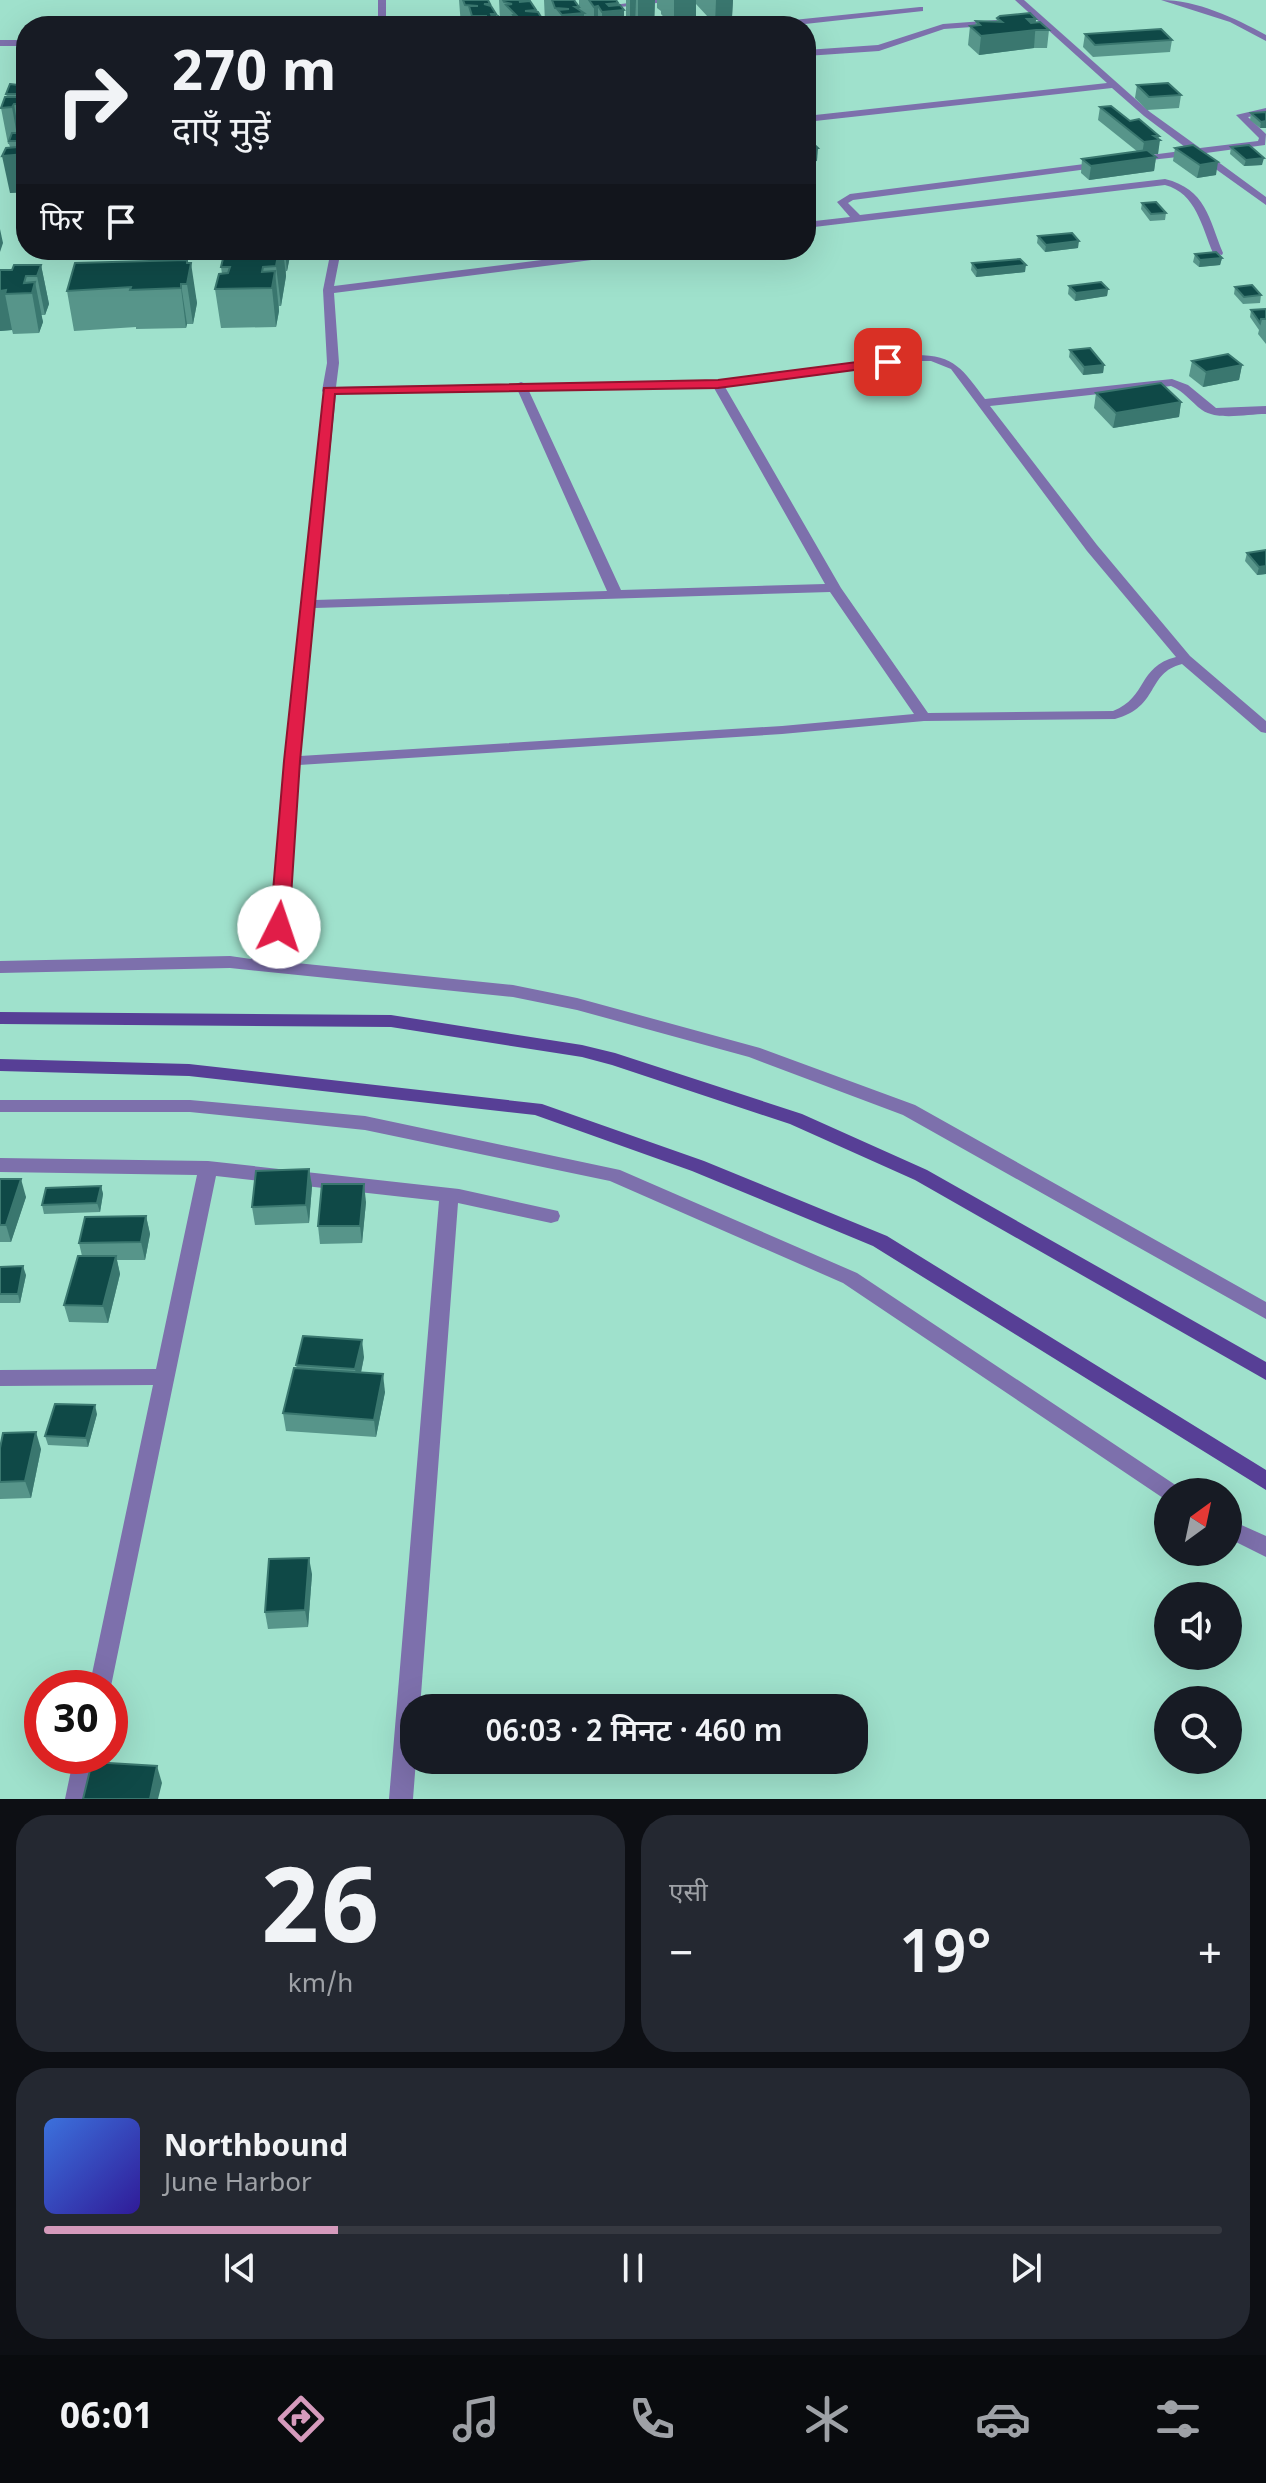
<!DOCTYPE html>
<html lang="hi">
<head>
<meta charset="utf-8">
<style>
	:root { --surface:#171b24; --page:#242831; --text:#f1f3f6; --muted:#9ea1a6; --line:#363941; --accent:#d59abc }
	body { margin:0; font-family:Georgia,"Noto Sans Devanagari",serif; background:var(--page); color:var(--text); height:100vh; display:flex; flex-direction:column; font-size:30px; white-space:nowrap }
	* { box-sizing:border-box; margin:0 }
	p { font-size:26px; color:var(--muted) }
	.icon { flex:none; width:44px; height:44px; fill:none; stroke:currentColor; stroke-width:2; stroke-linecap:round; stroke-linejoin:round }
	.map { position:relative; height:1799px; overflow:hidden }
	.panel { display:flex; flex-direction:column; gap:16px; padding:16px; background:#0d0f14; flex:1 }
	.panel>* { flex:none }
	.guide { position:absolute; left:16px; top:16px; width:800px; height:244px; border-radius:32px; box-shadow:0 8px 32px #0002; background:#171b24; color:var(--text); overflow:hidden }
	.needle { width:52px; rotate:33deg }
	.controls { position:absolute; left:1154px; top:1478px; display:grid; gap:16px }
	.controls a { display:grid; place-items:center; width:88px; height:88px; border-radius:50%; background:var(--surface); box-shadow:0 8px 32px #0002; font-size:40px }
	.speed { position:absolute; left:24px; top:1670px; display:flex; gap:16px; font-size:40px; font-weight:700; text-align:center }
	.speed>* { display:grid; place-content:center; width:104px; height:104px; border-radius:50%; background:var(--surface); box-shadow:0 8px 32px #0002; line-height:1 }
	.speed .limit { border:12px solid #d22; background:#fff; color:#111 }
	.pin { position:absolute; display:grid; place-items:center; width:68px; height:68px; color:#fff; margin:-34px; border-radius:16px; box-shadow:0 4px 12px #0006 }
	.me { position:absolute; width:88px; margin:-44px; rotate:4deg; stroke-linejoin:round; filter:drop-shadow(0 0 6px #0008) }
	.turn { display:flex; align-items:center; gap:28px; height:168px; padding:0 24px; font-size:36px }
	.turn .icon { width:104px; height:104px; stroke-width:2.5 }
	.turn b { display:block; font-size:56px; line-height:68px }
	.then { display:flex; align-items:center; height:76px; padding:0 24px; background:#0003; gap:16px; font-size:30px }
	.big { font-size:60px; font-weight:600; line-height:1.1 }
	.panel .widget { flex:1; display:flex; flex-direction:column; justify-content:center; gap:12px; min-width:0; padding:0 28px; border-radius:32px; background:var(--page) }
	.panel .dial { align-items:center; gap:0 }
	.dial b { font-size:104px; line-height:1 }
	.song { display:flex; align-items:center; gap:24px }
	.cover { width:96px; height:96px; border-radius:12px; background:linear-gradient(135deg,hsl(220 70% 55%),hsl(250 70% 35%)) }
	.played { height:8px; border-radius:4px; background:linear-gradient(90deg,var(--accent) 25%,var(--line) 25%) }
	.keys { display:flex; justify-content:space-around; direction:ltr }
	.heat { display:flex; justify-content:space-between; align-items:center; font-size:44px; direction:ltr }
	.panel .tiles { flex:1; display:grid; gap:16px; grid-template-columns:1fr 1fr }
	.widget:last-child { grid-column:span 2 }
	.trip { position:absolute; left:400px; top:1694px; width:468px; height:80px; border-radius:32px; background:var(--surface); box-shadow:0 8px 32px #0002; font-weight:600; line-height:80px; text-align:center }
	.menu { display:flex; height:128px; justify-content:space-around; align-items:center; background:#090b0e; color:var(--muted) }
	.menu .icon { width:56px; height:56px }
	.menu .selected { color:var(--accent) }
	.menu b { font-size:36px; color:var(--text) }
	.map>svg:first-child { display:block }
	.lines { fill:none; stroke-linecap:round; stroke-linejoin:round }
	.street { fill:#7d70ac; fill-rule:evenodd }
	.secondary { fill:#573f96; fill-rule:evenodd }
	.wall { fill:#57958a }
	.shaded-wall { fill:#3a776f }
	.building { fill:#0f4947; stroke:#3a776f; stroke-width:2 }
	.route { fill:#e11d48; stroke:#92132f; stroke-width:2 }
</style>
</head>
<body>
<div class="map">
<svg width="1266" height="1799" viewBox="0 0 1266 1799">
	<rect width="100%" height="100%" fill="#9fe1cc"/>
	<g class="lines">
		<g class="street">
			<rect x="378" y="0" width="8" height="26"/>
			<path d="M652,0H684L602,9L598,7Z"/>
			<path d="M1015,0H1024L1150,112L1200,148L1258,141L1259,138L1236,115L1266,108V114L1248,117L1266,134L1265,145L1206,153L1266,197V205L1196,155L1132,162V158L1135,157L1189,150L1144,116L1112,88L806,122V116L1107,83Z"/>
			<path d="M1161,0C1197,0 1235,18 1266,35V41L1230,22Z"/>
			<path d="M920,7H923V11L787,26H760L764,23Z"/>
			<path d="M479,15L483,18L482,20L442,26L451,19Z"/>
			<path d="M997,20L1000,21V25L944,29L879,51L806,56V50L878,45L943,24Z"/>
			<rect x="0" y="40" width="26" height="6"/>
			<path d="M1100,162L1103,163V167L853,200L848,203L860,215L1165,179C1206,189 1209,219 1223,253L1222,255L1213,253C1202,227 1196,193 1165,185L806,228V222L850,217L837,202L850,194Z"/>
			<path d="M331,250H341L334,286L621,250H651L646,253L334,293L339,363L336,387L516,384L521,382L526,384L718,381L916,355C955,355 963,370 985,399L1172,379L1188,385L1216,408L1266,406V414C1247,414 1218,421 1202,410C1191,402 1184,391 1171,386L990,406L1097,545L1190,656L1266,721V733L1261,732L1182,664C1146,673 1160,707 1115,719L924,721L782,734L299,765L287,927L267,960L513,985L577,998L760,1048L915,1105L1266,1302V1319L903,1115L749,1057L577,1010L513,997L230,968L0,973V961L230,956L251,959L271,927L285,761L324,393L322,391L327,363L323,290ZM916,361H931L951,369L1087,551L1176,657C1137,667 1148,697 1113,711L928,713L841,588L725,387ZM714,388L825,584L621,590L529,391ZM518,391L607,591L315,600L336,394ZM830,592L914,714L782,726L300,756L315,608Z"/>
			<path d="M0,1100H190L365,1116L620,1170L857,1273L1177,1486L1181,1492H1168V1500L1163,1498L843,1283L610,1181L365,1130L190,1112H0Z"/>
			<path d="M0,1158L208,1161L459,1189L558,1211L560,1216L558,1221L551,1223L458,1203L420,1708H414L416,1760L413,1799H389L439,1201L216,1176L110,1691V1688H89L153,1385L0,1386V1370L156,1369L197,1175L0,1172Z"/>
			<path d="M1228,1519L1266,1536V1557L1228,1538Z"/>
			<path d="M74,1756H98L89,1799H65Z"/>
		</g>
		<g class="secondary">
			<path d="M0,1012L391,1015L582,1045L615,1053L802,1114L927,1170L1266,1362V1380L915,1180L790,1124L612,1065L582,1057L391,1027L0,1024Z"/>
			<path d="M0,1059L189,1064L542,1104L704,1161L887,1236L1266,1470V1490L873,1246L692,1171L535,1115L189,1076L0,1071Z"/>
		</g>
	</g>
	<g class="wall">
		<path d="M459,0H488L496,14V16L500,20L499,0H529L536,12L542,26H502L501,24V26H461Z"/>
		<path d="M544,0H574L579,7V0H616L618,3L624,21H626V0H655L654,26H547L545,22Z"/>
		<path d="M657,0H733L732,17H730V22L715,24L708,20V17L696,4V26H672L661,14V11L657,8Z"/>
		<path d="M997,18L1036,19L1035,23L1049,30L1047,48H1034L979,55L968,45L970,26H975L976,21L996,22Z"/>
		<path d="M1085,34L1172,40L1170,52L1093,57L1083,47Z"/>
		<path d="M1137,85L1181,95L1179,108L1147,110L1135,98Z"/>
		<path d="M26,86V192L10,193V147L9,144H8L1,108L7,97L6,94Z"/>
		<path d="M1100,107L1159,136L1158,154H1152L1156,157L1154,171L1089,180L1081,173L1082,159L1138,152L1098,120Z"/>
		<path d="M1266,112L1260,128L1250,120L1251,113Z"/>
		<path d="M1231,147L1262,165L1244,166L1230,154Z"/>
		<path d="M1175,148L1216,175L1197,178L1173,161Z"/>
		<path d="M1142,203L1166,213L1165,220L1150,221L1141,209Z"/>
		<path d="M1038,236L1078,248L1045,252L1037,243Z"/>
		<path d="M225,250H289L290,256L287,271H286V276L281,306H279V311L276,327L221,328L215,289L222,274L221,267Z"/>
		<path d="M1195,254L1222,258L1220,265L1199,267L1193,262Z"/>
		<path d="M188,263L197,303L193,324H187L186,328L136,329V327L74,331L67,291Z"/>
		<path d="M972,263L1025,272L976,277L971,270Z"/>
		<path d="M41,265L49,304L45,315H41L43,322L39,333L13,334L12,330L0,331V270H12Z"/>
		<path d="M1069,286L1108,289L1107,296L1075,301L1068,294Z"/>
		<path d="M1235,287L1261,295L1260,303L1243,304L1234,294Z"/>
		<path d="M1266,309V344L1258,334L1259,330L1250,317L1251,310Z"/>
		<path d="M1070,350L1104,365L1103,373L1083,375L1069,357Z"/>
		<path d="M1192,361L1242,365L1239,380L1203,387L1189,376Z"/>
		<path d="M1096,393L1181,402L1179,417L1113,428L1094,408Z"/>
		<path d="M1266,550V574L1257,575L1245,561L1247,553Z"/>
		<path d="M309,1169L312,1186L309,1223L255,1225L252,1207Z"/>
		<path d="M0,1179L26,1197L11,1242H0Z"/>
		<path d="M101,1186L103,1194L100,1212L44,1214L42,1205Z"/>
		<path d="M366,1202L362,1243L320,1244L318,1226Z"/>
		<path d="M146,1216L150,1234L145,1260H117L120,1274L108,1323L69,1322L64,1305L82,1256L79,1243Z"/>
		<path d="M0,1267L26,1275L20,1303H0Z"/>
		<path d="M364,1357L361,1373L385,1392L376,1437L286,1431L283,1413L297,1369L296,1365Z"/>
		<path d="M97,1414L88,1447L48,1445L45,1436Z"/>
		<path d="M0,1448L41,1449L31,1498L0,1499Z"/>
		<path d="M312,1574L308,1627L268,1629L265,1612Z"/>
	</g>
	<g class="shaded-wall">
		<path d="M525,0H529V10H536V18L541,17L542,26H516V20Z"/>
		<path d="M598,0L618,3V10H624V26H602V12Z"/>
		<path d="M630,0H636L635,25L630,26Z"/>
		<path d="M638,0H655L654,26H644V24L638,26Z"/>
		<rect x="674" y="0" width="22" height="26"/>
		<path d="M716,0H733L732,17H730V22L715,24Z"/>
		<path d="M484,4H490L491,22V14H496L497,21H501V26H481Z"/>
		<path d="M598,6V26H594V7Z"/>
		<path d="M575,7H579L580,14L584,13V26H562V15Z"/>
		<path d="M1027,19H1036L1034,48L979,55L981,36Z"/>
		<path d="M14,104L20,140L18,141L12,107Z"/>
		<path d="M21,107H26V133Z"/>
		<path d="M1266,121V128H1260L1261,122Z"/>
		<path d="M1160,140L1158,154L1142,155L1144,142Z"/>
		<path d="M818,148L817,161L806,163V150Z"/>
		<path d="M26,154V192L10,193L2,156Z"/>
		<path d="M1156,157L1154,171L1089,180L1091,166Z"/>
		<path d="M1264,158L1262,165L1244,166L1246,160Z"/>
		<path d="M1218,162L1216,175L1197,178L1200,165Z"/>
		<path d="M0,229L3,243L0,252Z"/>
		<path d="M1079,241L1078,248L1045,252L1046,245Z"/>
		<path d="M279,250H283L286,276L281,306L276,266Z"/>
		<path d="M285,250H289L290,256L287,271Z"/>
		<path d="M1222,258L1220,265L1199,267L1200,260Z"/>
		<path d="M187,260L189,273L191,263L197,303L193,324L187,284Z"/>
		<path d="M41,265L49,304L45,315L37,276Z"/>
		<path d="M1026,265L1025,272L976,277L977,270Z"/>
		<path d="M275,271L279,311L276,327L272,288Z"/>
		<path d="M35,282L43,322L39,333L32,293Z"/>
		<path d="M181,284L187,324L186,328L181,288Z"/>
		<path d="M1108,289L1107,296L1075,301L1076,293Z"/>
		<path d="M6,290L5,294L12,330L0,331V291Z"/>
		<path d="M1104,365L1103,373L1083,375L1084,367Z"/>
		<path d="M1242,365L1239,380L1203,387L1206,372Z"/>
		<path d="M1181,402L1179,417L1113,428L1116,413Z"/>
		<path d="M1266,566V574L1257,575L1259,567Z"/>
		<path d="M309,1169L312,1186L309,1223L306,1205Z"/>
		<path d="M21,1179L26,1197L11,1242L6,1225Z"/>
		<path d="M364,1184L366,1202L362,1243L360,1226Z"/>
		<path d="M101,1186L103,1194L100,1212L97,1203Z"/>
		<path d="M146,1216L150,1234L145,1260L141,1242Z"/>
		<path d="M116,1256L120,1274L108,1323L103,1306Z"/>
		<path d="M23,1266L26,1275L20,1303L18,1294Z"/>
		<path d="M362,1340L364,1357L358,1386L355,1369Z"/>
		<path d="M383,1374L385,1392L376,1437L374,1420Z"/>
		<path d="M95,1405L97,1414L88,1447L86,1438Z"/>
		<path d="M36,1432L41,1449L31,1498L25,1481Z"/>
		<path d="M309,1558L312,1574L308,1627L305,1610Z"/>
		<path d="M157,1766L162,1783L158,1799H150Z"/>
	</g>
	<g class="building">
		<path d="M463,0H488L490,4H484L491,6L496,14H491L492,17L498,16L501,21L481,23L478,17L487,16H472L469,6H478L465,5Z"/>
		<path d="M503,0H525L519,2L530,1L536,10L525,11L538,12L541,17L516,20L513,15H516L506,5L512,4L504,2Z"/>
		<path d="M552,0H574L579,7H575L584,13L562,15L558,10L569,9L555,8Z"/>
		<path d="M589,0H616L618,3L607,4L609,6L620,5L624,10L602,12L598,6L594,7Z"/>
		<path d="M1030,13L1036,19H1027L1031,23L1040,22L1049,30H1036L981,36L970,26L980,25L976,21L1002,22L997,18L1000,16Z"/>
		<path d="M641,20L644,24H641L642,26H558Z"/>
		<path d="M1161,29L1172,40L1095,45L1085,34Z"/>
		<path d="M1168,83L1181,95L1149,97L1137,85Z"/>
		<path d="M10,84L26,86V107H21L22,104H14L12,107L1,108L5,97H17L18,94H6Z"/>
		<path d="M1111,106L1130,121L1139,119L1159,136H1154L1160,140L1144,142L1100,107Z"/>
		<path d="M1266,112V121L1261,122L1251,113Z"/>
		<path d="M12,133H26V154L2,156L6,148L18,147L21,141H9Z"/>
		<path d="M806,137L818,148L806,150Z"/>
		<path d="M1193,145L1218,162L1200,165L1175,148Z"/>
		<path d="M1249,145L1264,158L1246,160L1231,147Z"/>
		<path d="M1147,150L1156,157L1091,166L1082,159Z"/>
		<path d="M1156,202L1166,213L1151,214L1142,203Z"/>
		<path d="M1072,233L1079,241L1046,245L1038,236Z"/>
		<path d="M225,250H279L276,266L263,267L262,272L275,271L272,288L215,289L219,274L228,273L230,267H221Z"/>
		<path d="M1216,252L1222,258L1200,260L1195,254Z"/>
		<path d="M1020,259L1026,265L977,270L972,263Z"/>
		<path d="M187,260V263H191L187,284H181V288L130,290L131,287L67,291L75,263Z"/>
		<path d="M14,265H41L37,276H26L24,283L35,282L32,293L5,294L6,290L0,291V270H12Z"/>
		<path d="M1101,282L1108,289L1076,293L1069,286Z"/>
		<path d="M1252,285L1261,295L1244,297L1235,287Z"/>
		<path d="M1266,309V319H1261L1260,323L1251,310Z"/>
		<path d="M1090,348L1104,365L1084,367L1070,350Z"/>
		<path d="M1228,354L1242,365L1206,372L1192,361Z"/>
		<path d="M1161,383L1181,402L1116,413L1096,393Z"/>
		<path d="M1266,550V566L1259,567L1247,553Z"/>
		<path d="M309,1169L306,1205L252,1207L256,1171Z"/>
		<path d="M0,1179H21L6,1225H0Z"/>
		<path d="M322,1184H364L360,1226H318Z"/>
		<path d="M101,1186L97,1203L42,1205L46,1188Z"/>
		<path d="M146,1216L141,1242L79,1243L85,1217Z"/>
		<path d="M78,1256H116L103,1306L64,1305Z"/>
		<path d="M23,1266L18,1294H0V1267Z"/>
		<path d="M303,1336L362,1340L355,1369L296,1365Z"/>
		<path d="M294,1368L383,1374L374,1420L283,1413Z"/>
		<path d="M55,1404L95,1405L86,1438L45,1436Z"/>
		<path d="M36,1432L25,1481L0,1482V1448L3,1433Z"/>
		<path d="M309,1558L305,1610L265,1612L269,1559Z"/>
		<path d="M92,1762L157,1766L150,1799H83Z"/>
	</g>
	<path class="route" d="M888,358L894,362L892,365L718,388L335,394L300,761L289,927L279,933L273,931L270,927L284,761L324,388L718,380Z"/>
</svg>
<div class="controls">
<a><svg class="needle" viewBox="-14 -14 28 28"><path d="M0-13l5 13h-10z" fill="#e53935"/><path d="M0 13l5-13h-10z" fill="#9ea1a6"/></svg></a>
<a><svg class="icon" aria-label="sound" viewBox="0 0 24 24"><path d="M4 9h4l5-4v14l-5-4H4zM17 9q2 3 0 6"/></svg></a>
<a><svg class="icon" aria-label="search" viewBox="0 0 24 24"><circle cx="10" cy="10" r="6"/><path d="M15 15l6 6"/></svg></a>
</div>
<div class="speed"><div class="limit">30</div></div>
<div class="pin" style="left:888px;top:362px;background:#d93025"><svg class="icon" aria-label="arrive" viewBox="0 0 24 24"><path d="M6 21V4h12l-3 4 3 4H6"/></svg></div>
<svg class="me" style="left:279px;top:927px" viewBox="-20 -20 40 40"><circle r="19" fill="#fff"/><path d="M0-13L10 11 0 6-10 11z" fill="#e11d48"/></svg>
<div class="trip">06:03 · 2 मिनट · 460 m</div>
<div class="guide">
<div class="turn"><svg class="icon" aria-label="right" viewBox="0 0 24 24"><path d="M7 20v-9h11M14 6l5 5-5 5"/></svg><div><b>270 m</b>दाएँ मुड़ें</div></div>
<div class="then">फिर<svg class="icon" aria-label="arrive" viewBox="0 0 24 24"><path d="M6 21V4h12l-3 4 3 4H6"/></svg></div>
</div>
</div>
<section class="panel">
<div class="tiles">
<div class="widget dial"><b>26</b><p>km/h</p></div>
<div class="widget"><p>एसी</p>
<div class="heat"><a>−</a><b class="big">19°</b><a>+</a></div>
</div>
<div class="widget">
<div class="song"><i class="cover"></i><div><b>Northbound</b><p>June Harbor</p></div></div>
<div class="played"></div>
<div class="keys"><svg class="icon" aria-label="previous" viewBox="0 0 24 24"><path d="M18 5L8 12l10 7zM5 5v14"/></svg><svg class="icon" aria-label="pause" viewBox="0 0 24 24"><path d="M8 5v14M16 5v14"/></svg><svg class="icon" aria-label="next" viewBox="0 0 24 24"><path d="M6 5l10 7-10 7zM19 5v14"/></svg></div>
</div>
</div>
</section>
<nav class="menu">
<b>06:01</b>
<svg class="icon selected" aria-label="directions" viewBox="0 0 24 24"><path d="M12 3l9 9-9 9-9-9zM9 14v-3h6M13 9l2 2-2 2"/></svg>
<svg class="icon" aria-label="music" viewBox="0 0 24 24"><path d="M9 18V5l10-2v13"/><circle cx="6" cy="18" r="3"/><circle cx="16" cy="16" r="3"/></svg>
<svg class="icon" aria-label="phone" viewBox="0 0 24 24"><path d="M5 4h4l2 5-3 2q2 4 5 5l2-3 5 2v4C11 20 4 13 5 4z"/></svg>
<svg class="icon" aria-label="climate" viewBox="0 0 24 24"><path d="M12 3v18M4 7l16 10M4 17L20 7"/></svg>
<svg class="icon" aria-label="car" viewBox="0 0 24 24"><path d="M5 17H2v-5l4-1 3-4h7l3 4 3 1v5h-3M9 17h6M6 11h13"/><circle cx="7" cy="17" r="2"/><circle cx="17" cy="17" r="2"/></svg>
<svg class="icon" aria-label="filters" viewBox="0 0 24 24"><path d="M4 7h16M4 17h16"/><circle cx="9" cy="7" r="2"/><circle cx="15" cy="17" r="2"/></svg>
</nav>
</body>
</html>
